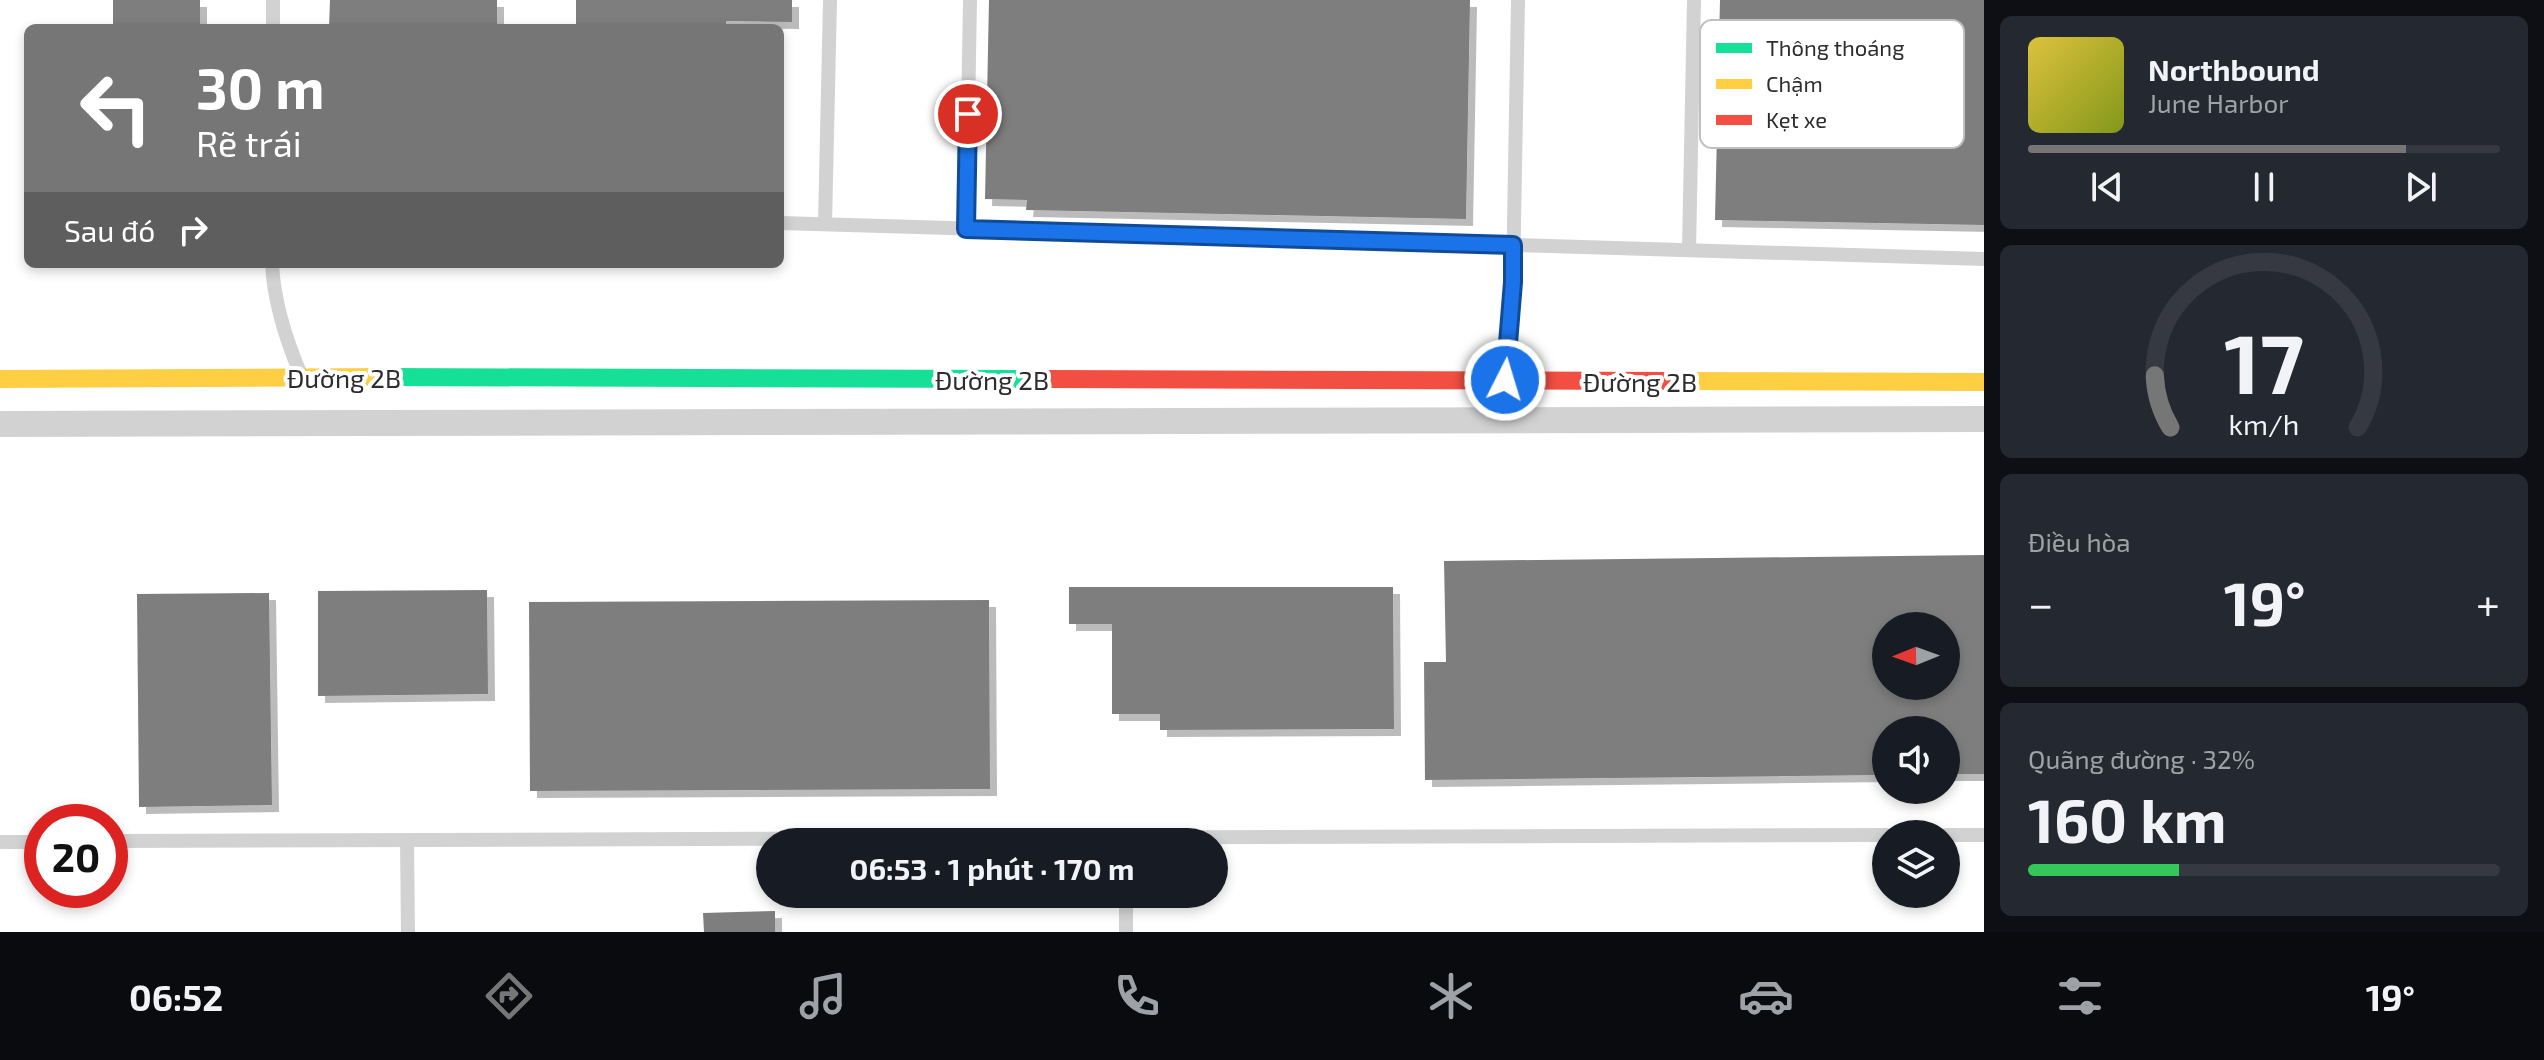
<!DOCTYPE html>
<html lang="vi">
<head>
<meta charset="utf-8">
<style>
	:root { --surface:#171b24; --page:#242831; --text:#f1f3f6; --muted:#9ea1a6; --line:#363941; --accent:#767676 }
	body { margin:0; font-family:"Exo 2",sans-serif; background:var(--page); color:var(--text); height:100vh; display:flex; flex-direction:column; font-size:30px; white-space:nowrap }
	* { box-sizing:border-box; margin:0 }
	p { font-size:26px; color:var(--muted) }
	.icon { flex:none; width:44px; height:44px; fill:none; stroke:currentColor; stroke-width:2; stroke-linecap:round; stroke-linejoin:round }
	.map { position:relative; flex:1; overflow:hidden }
	.details { display:flex; flex-direction:column; gap:16px; padding:16px; background:#0d0f14; width:560px }
	.details>* { flex:none }
	.hud { position:absolute; left:24px; top:24px; width:760px; height:244px; border-radius:12px; box-shadow:0 4px 12px #0003; background:#767676; color:#fff; overflow:hidden }
	.needle { width:52px; rotate:269deg }
	.tools { position:absolute; left:1872px; top:612px; display:grid; gap:16px }
	.tools a { display:grid; place-items:center; width:88px; height:88px; border-radius:50%; background:var(--surface); box-shadow:0 4px 12px #0003; font-size:40px }
	.speed { position:absolute; left:24px; top:804px; display:flex; gap:16px; font-size:40px; font-weight:700; text-align:center }
	.speed>* { display:grid; place-content:center; width:104px; height:104px; border-radius:50%; background:var(--surface); box-shadow:0 4px 12px #0003; line-height:1 }
	.speed .limit { border:12px solid #d22; background:#fff; color:#111 }
	.pin { position:absolute; display:grid; place-items:center; width:68px; height:68px; color:#fff; margin:-34px; border:4px solid #fff; border-radius:50%; box-shadow:0 2px 8px #0007 }
	.me { position:absolute; width:88px; margin:-44px; rotate:5deg; stroke-linejoin:round; filter:drop-shadow(0 0 6px #0008) }
	.turn { display:flex; align-items:center; gap:28px; height:168px; padding:0 40px; font-size:36px }
	.turn .icon { width:104px; height:104px; stroke-width:2.5 }
	.turn b { display:block; font-size:56px; line-height:68px }
	.then { display:flex; align-items:center; height:76px; padding:0 40px; background:#0003; gap:16px; font-size:30px }
	.big { font-size:60px; font-weight:700; line-height:1.1 }
	.details .card { flex:1; display:flex; flex-direction:column; justify-content:center; gap:12px; min-width:0; padding:0 28px; border-radius:12px; background:var(--page) }
	.details .dial { align-items:center; gap:0 }
	.dial svg { height:208px; overflow:visible; fill:none; stroke:var(--line); stroke-width:7; stroke-linecap:round; text-anchor:middle }
	.dial text { fill:var(--text); stroke:none }
	.song { display:flex; align-items:center; gap:24px }
	.cover { width:96px; height:96px; border-radius:12px; background:linear-gradient(135deg,hsl(50 70% 55%),hsl(70 70% 35%)) }
	.played { height:8px; border-radius:4px; background:linear-gradient(90deg,var(--accent) 80%,var(--line) 80%) }
	.keys { display:flex; justify-content:space-around; direction:ltr }
	.heat { display:flex; justify-content:space-between; align-items:center; font-size:44px; direction:ltr }
	.charge { height:12px; border-radius:6px; background:linear-gradient(90deg,#34c759 32%,var(--line) 0) }
	.trip { position:absolute; left:756px; top:828px; width:472px; height:80px; border-radius:40px; background:var(--surface); box-shadow:0 4px 12px #0003; font-weight:700; line-height:80px; text-align:center }
	.dock { display:flex; height:128px; justify-content:space-around; align-items:center; background:#090b0e; color:var(--muted) }
	.dock .icon { width:56px; height:56px }
	.dock .current { color:var(--accent) }
	.dock b { font-size:36px; color:var(--text) }
	main { display:flex; flex:1; min-height:0 }
	.map>svg:first-child { display:block }
	.building { fill:#7e7e7e; fill-rule:evenodd; filter:url(#shadow) }
	.lines { fill:none; stroke-linecap:round; stroke-linejoin:round }
	.lane { stroke:#d2d2d2; stroke-width:14 }
	.street { stroke:#d2d2d2; stroke-width:26 }
	.fast { stroke:#16e098; stroke-width:18 }
	.slow { stroke:#ffcf43; stroke-width:18 }
	.jam { stroke:#f24e42; stroke-width:18 }
	.route-casing { stroke:#114b97; stroke-width:20 }
	.route { stroke:#1a73e8; stroke-width:14 }
	.labels { text-anchor:middle; dominant-baseline:central; stroke-width:8; stroke-linejoin:round; paint-order:stroke }
	.street-label { font-size:26px; fill:#2d2d2d; stroke:#fff }
	.key { fill:#fff; stroke:#c0c0c0; stroke-width:2 }
	.key-label { font-size:22px; fill:#2d2d2d }
</style>
</head>
<body>
<main>
<div class="map">
<svg width="1984" height="932" viewBox="0 0 1984 932">
	<defs>
		<filter id="shadow"><feDropShadow dx="7" dy="7" stdDeviation="0" flood-color="#0004"/></filter>
	</defs>
	<rect width="100%" height="100%" fill="#fff"/>
	<g class="building">
		<rect x="113" y="0" width="87" height="28"/>
		<path d="M330,0H497V28H329Z"/>
		<path d="M576,0H792V22L726,21V28H576Z"/>
		<path d="M989,0H1470L1466,219L1026,210L1027,200L985,199Z"/>
		<path d="M1720,0H1984V225L1715,220Z"/>
		<path d="M1984,555V774H1946V730H1886V775L1425,780L1424,662H1446L1444,561ZM1886,626H1946V686H1886Z"/>
		<path d="M1069,587H1393L1394,729L1160,730V714H1112V624H1069Z"/>
		<path d="M487,590L488,694L318,696V591Z"/>
		<path d="M269,593L272,805L139,807L137,594Z"/>
		<path d="M989,600L990,789L530,791L529,602Z"/>
		<path d="M775,911V932H704L703,913Z"/>
	</g>
	<g class="lines">
		<g class="lane">
			<path d="M273,28V0"/>
			<path d="M780,223L1984,259"/>
			<path d="M825,224L830,0"/>
			<path d="M966,229L970,0"/>
			<path d="M1689,250L1694,0"/>
			<path d="M272,264C274,303 286,340 301,375"/>
			<path d="M1505,380L1513,282L1518,0"/>
			<path d="M1946,835H1984"/>
			<path d="M407,840L408,932"/>
			<path d="M110,841L1886,835"/>
			<path d="M0,842H42"/>
			<path d="M1126,932V894"/>
		</g>
		<path class="street" d="M0,424L1984,419"/>
		<path class="fast" d="M385,377L1046,379"/>
		<g class="slow">
			<path d="M0,379L385,377"/>
			<path d="M1673,381L1984,382"/>
		</g>
		<path class="jam" d="M1046,379L1673,381"/>
	</g>
	<g class="lines">
		<g class="route-casing">
			<path id="route" d="M968,114L966,229L1513,245V282L1505,380"/>
		</g>
		<use href="#route" class="route"/>
	</g>
	<g class="labels">
		<g class="street-label">
			<text x="344" y="377">Đường 2B</text>
			<text x="992" y="379">Đường 2B</text>
			<text x="1640" y="381">Đường 2B</text>
		</g>
	</g>
	<rect x="1700" y="20" width="264" height="128" rx="12" class="key"/>
	<rect x="1716" y="43" width="36" height="10" fill="#16e098"/>
	<rect x="1716" y="79" width="36" height="10" fill="#ffcf43"/>
	<rect x="1716" y="115" width="36" height="10" fill="#f24e42"/>
	<g class="key-label">
		<text x="1766" y="56">Thông thoáng</text>
		<text x="1766" y="92">Chậm</text>
		<text x="1766" y="128">Kẹt xe</text>
	</g>
</svg>
<div class="tools">
<a><svg class="needle" viewBox="-14 -14 28 28"><path d="M0-13l5 13h-10z" fill="#e53935"/><path d="M0 13l5-13h-10z" fill="#9ea1a6"/></svg></a>
<a><svg class="icon" aria-label="sound" viewBox="0 0 24 24"><path d="M4 9h4l5-4v14l-5-4H4zM17 9q2 3 0 6"/></svg></a>
<a><svg class="icon" aria-label="layers" viewBox="0 0 24 24"><path d="M12 4l9 5-9 5-9-5zM3 14l9 5 9-5"/></svg></a>
</div>
<div class="speed"><div class="limit">20</div></div>
<div class="pin" style="left:968px;top:114px;background:#d93025"><svg class="icon" aria-label="arrive" viewBox="0 0 24 24"><path d="M6 21V4h12l-3 4 3 4H6"/></svg></div>
<svg class="me" style="left:1505px;top:380px" viewBox="-20 -20 40 40"><circle r="17" fill="#1a73e8" stroke="#fff" stroke-width="3"/><path d="M0-11L8 9 0 5-8 9z" fill="#fff"/></svg>
<div class="trip">06:53 · 1 phút · 170 m</div>
<div class="hud">
<div class="turn"><svg class="icon" aria-label="left" viewBox="0 0 24 24"><path d="M17 20v-9H6M10 6l-5 5 5 5"/></svg><div><b>30 m</b>Rẽ trái</div></div>
<div class="then">Sau đó<svg class="icon" aria-label="right" viewBox="0 0 24 24"><path d="M7 20v-9h11M14 6l5 5-5 5"/></svg></div>
</div>
</div>
<section class="details">
<div class="card">
<div class="song"><i class="cover"></i><div><b>Northbound</b><p>June Harbor</p></div></div>
<div class="played"></div>
<div class="keys"><svg class="icon" aria-label="previous" viewBox="0 0 24 24"><path d="M18 5L8 12l10 7zM5 5v14"/></svg><svg class="icon" aria-label="pause" viewBox="0 0 24 24"><path d="M8 5v14M16 5v14"/></svg><svg class="icon" aria-label="next" viewBox="0 0 24 24"><path d="M6 5l10 7-10 7zM19 5v14"/></svg></div>
</div>
<div class="card dial"><svg viewBox="0 0 100 80">
<path d="M14 69A42 42 0 1 1 86 69"/>
<path d="M14 69A42 42 0 0 1 8 49" stroke="#767676"/>
<text x="50" y="56" font-size="32" font-weight="700">17</text>
<text x="50" y="72" font-size="11">km/h</text>
</svg></div>
<div class="card"><p>Điều hòa</p>
<div class="heat"><a>−</a><b class="big">19°</b><a>+</a></div>
</div>
<div class="card"><p>Quãng đường · 32%</p><b class="big">160 km</b><div class="charge"></div></div>
</section>
</main>
<nav class="dock">
<b>06:52</b>
<svg class="icon current" aria-label="directions" viewBox="0 0 24 24"><path d="M12 3l9 9-9 9-9-9zM9 14v-3h6M13 9l2 2-2 2"/></svg>
<svg class="icon" aria-label="music" viewBox="0 0 24 24"><path d="M9 18V5l10-2v13"/><circle cx="6" cy="18" r="3"/><circle cx="16" cy="16" r="3"/></svg>
<svg class="icon" aria-label="phone" viewBox="0 0 24 24"><path d="M5 4h4l2 5-3 2q2 4 5 5l2-3 5 2v4C11 20 4 13 5 4z"/></svg>
<svg class="icon" aria-label="climate" viewBox="0 0 24 24"><path d="M12 3v18M4 7l16 10M4 17L20 7"/></svg>
<svg class="icon" aria-label="car" viewBox="0 0 24 24"><path d="M5 17H2v-5l4-1 3-4h7l3 4 3 1v5h-3M9 17h6M6 11h13"/><circle cx="7" cy="17" r="2"/><circle cx="17" cy="17" r="2"/></svg>
<svg class="icon" aria-label="filters" viewBox="0 0 24 24"><path d="M4 7h16M4 17h16"/><circle cx="9" cy="7" r="2"/><circle cx="15" cy="17" r="2"/></svg>
<b>19°</b>
</nav>
</body>
</html>
